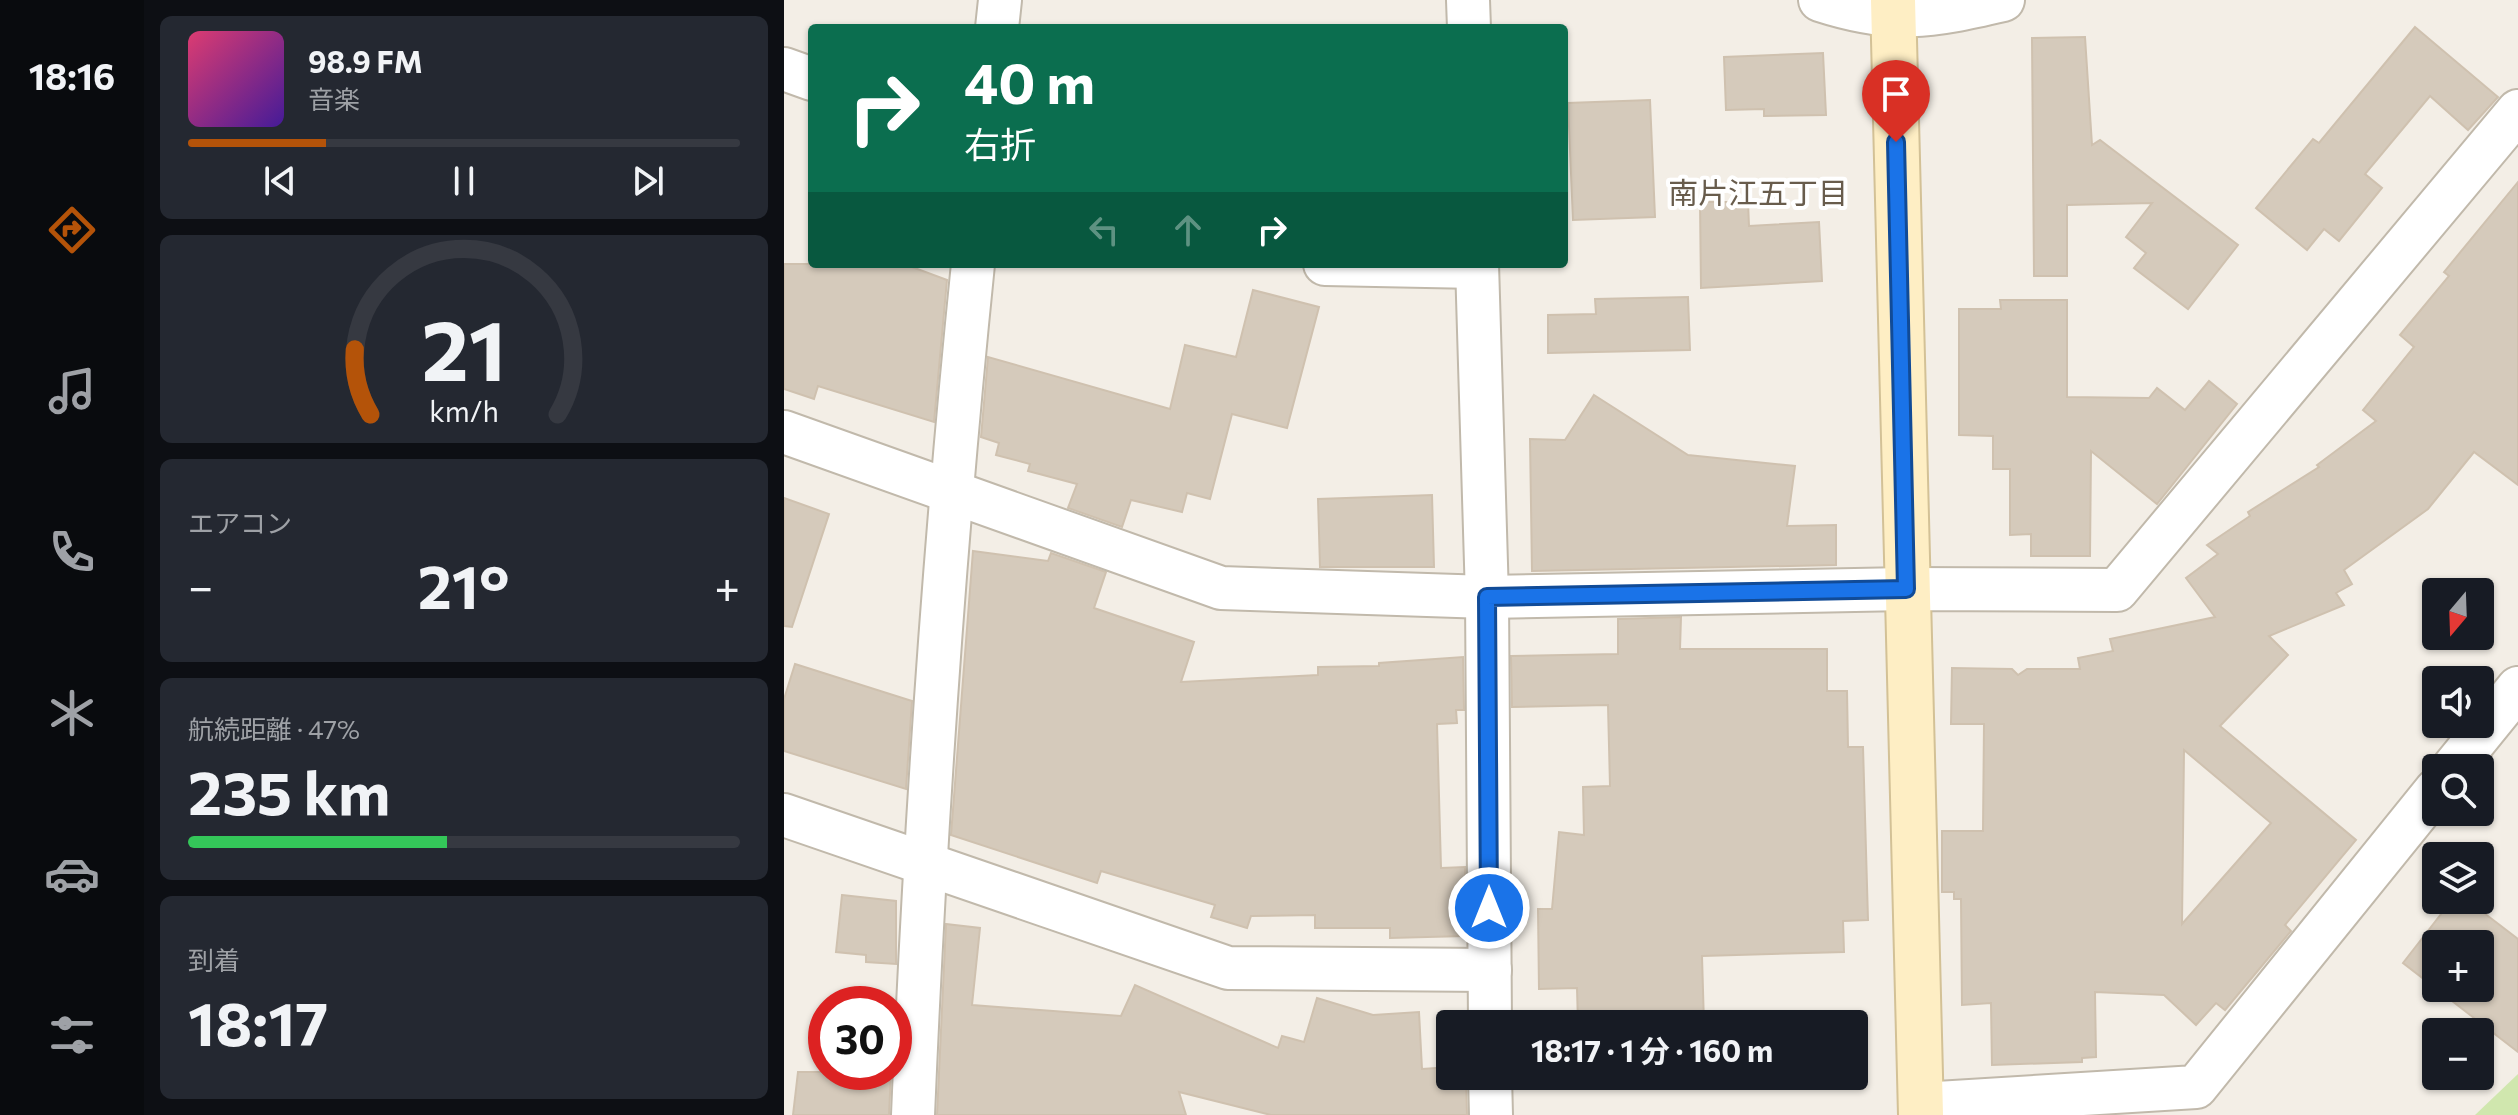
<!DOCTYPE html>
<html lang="ja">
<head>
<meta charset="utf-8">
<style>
	:root { --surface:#171b24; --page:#242831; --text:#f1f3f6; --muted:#9ea1a6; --line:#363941; --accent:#b45309 }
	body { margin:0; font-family:Commissioner,"Noto Sans JP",sans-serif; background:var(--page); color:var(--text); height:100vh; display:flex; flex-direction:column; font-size:30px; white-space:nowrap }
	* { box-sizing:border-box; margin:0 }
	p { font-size:26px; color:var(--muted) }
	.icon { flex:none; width:44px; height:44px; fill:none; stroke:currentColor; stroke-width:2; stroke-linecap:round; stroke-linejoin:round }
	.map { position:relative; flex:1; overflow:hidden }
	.panel { display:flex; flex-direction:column; gap:16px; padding:16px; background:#0d0f14; width:640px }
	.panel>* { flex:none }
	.top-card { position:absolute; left:24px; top:24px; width:760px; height:244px; border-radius:8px; box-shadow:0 2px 6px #0004; background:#0b6e4f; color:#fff; overflow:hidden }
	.needle { width:52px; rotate:199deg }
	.fabs { position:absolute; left:1638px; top:578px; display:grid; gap:16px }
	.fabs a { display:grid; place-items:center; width:72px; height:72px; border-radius:8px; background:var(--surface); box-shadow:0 2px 6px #0004; font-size:40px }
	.speed { position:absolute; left:24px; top:986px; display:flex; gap:16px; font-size:40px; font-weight:700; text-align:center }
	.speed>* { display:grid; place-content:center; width:104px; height:104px; border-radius:50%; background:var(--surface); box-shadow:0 2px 6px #0004; line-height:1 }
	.speed .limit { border:12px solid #d22; background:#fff; color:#111 }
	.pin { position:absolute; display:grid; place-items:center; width:68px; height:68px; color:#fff; margin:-82px -34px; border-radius:50% 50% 50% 0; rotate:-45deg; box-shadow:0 0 8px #0007 }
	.pin .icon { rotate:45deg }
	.me { position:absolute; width:88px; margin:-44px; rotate:0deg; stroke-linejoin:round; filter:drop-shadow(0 0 6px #0008) }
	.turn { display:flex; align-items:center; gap:28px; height:168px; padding:0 24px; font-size:36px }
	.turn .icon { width:104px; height:104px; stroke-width:2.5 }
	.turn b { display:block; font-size:56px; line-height:68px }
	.lanes { display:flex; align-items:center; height:76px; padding:0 24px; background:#0003; justify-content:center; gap:40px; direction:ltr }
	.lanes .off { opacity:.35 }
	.big { font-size:60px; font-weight:700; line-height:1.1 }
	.panel .widget { flex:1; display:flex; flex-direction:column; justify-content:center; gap:12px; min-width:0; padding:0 28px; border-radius:12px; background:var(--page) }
	.panel .dial { align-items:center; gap:0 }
	.dial svg { height:208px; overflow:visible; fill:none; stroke:var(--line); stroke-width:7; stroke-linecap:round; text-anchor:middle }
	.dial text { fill:var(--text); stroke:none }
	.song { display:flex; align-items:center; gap:24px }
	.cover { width:96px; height:96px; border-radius:12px; background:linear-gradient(135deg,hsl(340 70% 55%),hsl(260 70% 35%)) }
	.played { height:8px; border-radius:4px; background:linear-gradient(90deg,var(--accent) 25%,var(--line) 25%) }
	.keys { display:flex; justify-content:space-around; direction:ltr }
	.heat { display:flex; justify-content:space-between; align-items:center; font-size:44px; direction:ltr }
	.charge { height:12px; border-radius:6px; background:linear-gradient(90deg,#34c759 47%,var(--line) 0) }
	.trip { position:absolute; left:652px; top:1010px; width:432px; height:80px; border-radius:8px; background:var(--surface); box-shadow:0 2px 6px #0004; font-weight:700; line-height:80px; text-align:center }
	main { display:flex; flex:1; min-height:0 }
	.dock { display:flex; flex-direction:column; width:144px; justify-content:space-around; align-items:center; background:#090b0e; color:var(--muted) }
	.dock .icon { width:56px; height:56px }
	.dock .current { color:var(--accent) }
	.dock b { font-size:36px; color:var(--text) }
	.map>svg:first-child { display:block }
	.green { fill:#d0e7ae }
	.building { fill:#d5cabb; stroke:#cfc1af; stroke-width:2; fill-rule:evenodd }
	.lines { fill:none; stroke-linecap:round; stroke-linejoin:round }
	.street-casing { stroke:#c1b9ab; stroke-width:46 }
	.secondary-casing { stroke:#d3c196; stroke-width:48 }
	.street { stroke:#fff; stroke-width:42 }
	.secondary { stroke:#feeec4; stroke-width:44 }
	.route-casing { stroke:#114b97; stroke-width:20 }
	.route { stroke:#1a73e8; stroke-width:14 }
	.labels { text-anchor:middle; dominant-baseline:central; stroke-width:8; stroke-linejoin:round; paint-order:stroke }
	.neighbourhood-label { font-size:30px; fill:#685c4c; stroke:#fff }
</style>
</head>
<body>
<main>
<nav class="dock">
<b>18:16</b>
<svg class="icon current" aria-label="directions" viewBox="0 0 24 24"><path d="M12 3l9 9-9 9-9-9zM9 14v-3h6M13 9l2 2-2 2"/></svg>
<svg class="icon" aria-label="music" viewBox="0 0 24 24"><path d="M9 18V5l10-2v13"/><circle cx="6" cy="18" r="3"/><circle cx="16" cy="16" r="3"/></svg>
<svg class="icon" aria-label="phone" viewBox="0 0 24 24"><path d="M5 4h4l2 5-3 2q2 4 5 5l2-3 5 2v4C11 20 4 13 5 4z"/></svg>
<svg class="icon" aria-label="climate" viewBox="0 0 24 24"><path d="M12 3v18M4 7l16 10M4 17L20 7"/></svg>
<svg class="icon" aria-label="car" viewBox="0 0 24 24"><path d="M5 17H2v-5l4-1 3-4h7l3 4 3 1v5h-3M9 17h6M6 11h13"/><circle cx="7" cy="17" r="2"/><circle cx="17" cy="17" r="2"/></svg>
<svg class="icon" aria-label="filters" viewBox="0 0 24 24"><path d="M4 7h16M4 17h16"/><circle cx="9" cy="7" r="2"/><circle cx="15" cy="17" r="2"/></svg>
</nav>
<section class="panel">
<div class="widget">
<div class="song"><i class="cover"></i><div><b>98.9 FM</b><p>音楽</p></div></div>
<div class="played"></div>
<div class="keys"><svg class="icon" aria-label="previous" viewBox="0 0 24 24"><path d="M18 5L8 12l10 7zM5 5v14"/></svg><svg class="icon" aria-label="pause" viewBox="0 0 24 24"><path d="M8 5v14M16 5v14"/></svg><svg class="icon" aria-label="next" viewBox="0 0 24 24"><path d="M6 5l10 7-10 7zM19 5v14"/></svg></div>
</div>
<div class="widget dial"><svg viewBox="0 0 100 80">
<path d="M14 69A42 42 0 1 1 86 69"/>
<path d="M14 69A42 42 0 0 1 8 44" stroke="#b45309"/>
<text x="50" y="56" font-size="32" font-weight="700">21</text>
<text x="50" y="72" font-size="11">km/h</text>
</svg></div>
<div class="widget"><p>エアコン</p>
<div class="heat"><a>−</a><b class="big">21°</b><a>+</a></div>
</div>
<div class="widget"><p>航続距離 · 47%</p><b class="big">235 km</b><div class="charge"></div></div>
<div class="widget"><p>到着</p><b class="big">18:17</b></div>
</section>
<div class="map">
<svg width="1734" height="1115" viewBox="0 0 1734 1115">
	<rect width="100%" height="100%" fill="#f3eee6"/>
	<path class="green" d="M1734,1074V1115H1691Z"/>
	<g class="building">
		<path d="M1631,27L1714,97L1684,130L1646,96L1581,174L1598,188L1555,241L1540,229L1523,250L1472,208L1529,139L1535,143Z"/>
		<path d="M1301,37L1308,145L1316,140L1454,245L1404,309L1350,268L1362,253L1342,237L1368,203L1283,205V276H1250L1248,38Z"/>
		<path d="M1039,53L1042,115L980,116V109L942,110L940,57Z"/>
		<path d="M866,100L871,217L789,220L784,103Z"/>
		<path d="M1734,182V485L1690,452L1644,509L1560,570L1568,584L1552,593L1560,605L1485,636L1504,655L1436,726L1572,840L1501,925L1507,931L1441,1010L1432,1003L1412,1025L1380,995L1311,992L1312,1057L1298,1058V1062L1208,1065L1207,1003L1178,1005L1177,899H1170V892H1158V831H1199L1200,724H1167L1168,668L1228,669L1234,675L1243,669H1296L1294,658L1329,651L1326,639L1431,617L1402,578L1434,554L1423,545L1466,516L1464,512L1535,467L1533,465L1592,421L1579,410L1630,347L1616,335L1665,276L1660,272ZM1400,750L1487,823L1398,924Z"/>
		<path d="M916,202H964L965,226L1035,222L1038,281L917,288Z"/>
		<path d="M0,264H120L163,280L150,422L34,386L30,399L0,389Z"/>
		<path d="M469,290L535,307L503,428L448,414L426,499L403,493L398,512L347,500L338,527L284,508L293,484L244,471L246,464L212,455L215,443L197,437L204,357L386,409L401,345L452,357Z"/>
		<path d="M904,297L906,350L764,353V315L812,314L811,299Z"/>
		<path d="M1216,300H1283V397L1365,398L1373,388L1401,410L1425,381L1453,404L1373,504L1307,451L1306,556H1247V534L1226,535V469H1209V436L1175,435V309H1217Z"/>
		<path d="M810,395L904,455L1011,466L1003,526L1052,525V565L748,571L746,439L781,440Z"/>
		<path d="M648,495L650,567H536L534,499Z"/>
		<path d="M0,498L45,514L8,627L0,626Z"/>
		<path d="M189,551L264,561L267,553L322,572L310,608L410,642L397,682L534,675V667L595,666V663L679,657L680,710H672L673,723L653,724L657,868L681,867V936L606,938V928H531V915L467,916L463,928L427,917L431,905L317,871L313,883L167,835Z"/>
		<path d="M897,617L896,649H1043V691H1063L1064,747H1079L1084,920L1059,921L1060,952L918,956L920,1024H794L793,988L755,989L754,909H768L775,832L800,835L799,787L826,786L824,705L728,707L727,656L834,654V619Z"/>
		<path d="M11,664L128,701L122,789L0,751V699Z"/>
		<path d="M58,895L112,901V964L82,962V955L52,952Z"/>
		<path d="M1668,900H1683L1734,939V1052L1619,963ZM1652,944H1696V988H1652Z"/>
		<path d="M162,924L196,928L188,1005L337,1016L351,985L494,1048L498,1036L520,1042L533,998L589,1015L635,1012L638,1069L666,1067V1076H682L683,1115H487L395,1092L402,1115H153Z"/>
		<path d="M14,1072H107L105,1115H9Z"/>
	</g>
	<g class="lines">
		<g class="street-casing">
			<g id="street">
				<path d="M684,0L685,28"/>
				<path d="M1036,0C1110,24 1145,17 1219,0"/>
				<path d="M213,28L216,0"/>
				<path d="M0,69L28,79"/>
				<path d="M541,264L693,267"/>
				<path d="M693,264L703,597L706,1024"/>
				<path d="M0,432L437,588L703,597L1122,589L1333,590L1734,111"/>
				<path d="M1669,768L1734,688"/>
				<path d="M0,815L444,968L706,970"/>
				<path d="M706,1076L707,1115"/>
				<path d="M1137,1104L1412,1087L1652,790"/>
				<path d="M129,1115C141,831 160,547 189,264"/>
			</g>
		</g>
		<g class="secondary-casing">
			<path id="secondary" d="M1109,0L1137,1115"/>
		</g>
		<use href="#street" class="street"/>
		<use href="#secondary" class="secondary"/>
	</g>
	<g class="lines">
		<g class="route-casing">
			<path id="route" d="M705,908L703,597L1122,589L1112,142"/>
		</g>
		<use href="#route" class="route"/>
	</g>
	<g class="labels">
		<g class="neighbourhood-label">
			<text x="974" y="191">南片江五丁目</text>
		</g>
	</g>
</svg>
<div class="fabs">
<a><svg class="needle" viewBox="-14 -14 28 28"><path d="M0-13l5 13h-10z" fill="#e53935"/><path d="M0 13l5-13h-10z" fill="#9ea1a6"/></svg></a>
<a><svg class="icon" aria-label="sound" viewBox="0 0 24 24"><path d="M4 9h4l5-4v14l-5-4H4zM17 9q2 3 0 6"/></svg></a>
<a><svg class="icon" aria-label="search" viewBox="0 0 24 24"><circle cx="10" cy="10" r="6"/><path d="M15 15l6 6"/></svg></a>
<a><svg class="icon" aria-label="layers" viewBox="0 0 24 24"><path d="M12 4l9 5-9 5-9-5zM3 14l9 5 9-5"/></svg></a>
<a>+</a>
<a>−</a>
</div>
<div class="speed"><div class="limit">30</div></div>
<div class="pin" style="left:1112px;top:142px;background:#d93025"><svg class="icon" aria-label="arrive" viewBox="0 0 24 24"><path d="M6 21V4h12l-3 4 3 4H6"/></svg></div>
<svg class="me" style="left:705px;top:908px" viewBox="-20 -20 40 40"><circle r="17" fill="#1a73e8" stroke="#fff" stroke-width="3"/><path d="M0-11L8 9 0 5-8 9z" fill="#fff"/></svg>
<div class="trip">18:17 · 1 分 · 160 m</div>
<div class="top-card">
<div class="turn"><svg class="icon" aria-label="right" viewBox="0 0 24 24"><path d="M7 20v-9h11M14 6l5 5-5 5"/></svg><div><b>40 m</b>右折</div></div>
<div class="lanes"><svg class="icon off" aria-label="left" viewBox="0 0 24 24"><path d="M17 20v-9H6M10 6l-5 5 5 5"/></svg><svg class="icon off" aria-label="ahead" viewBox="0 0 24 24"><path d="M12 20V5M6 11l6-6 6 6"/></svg><svg class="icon" aria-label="right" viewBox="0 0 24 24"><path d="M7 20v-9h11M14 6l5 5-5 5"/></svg></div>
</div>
</div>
</main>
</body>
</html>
